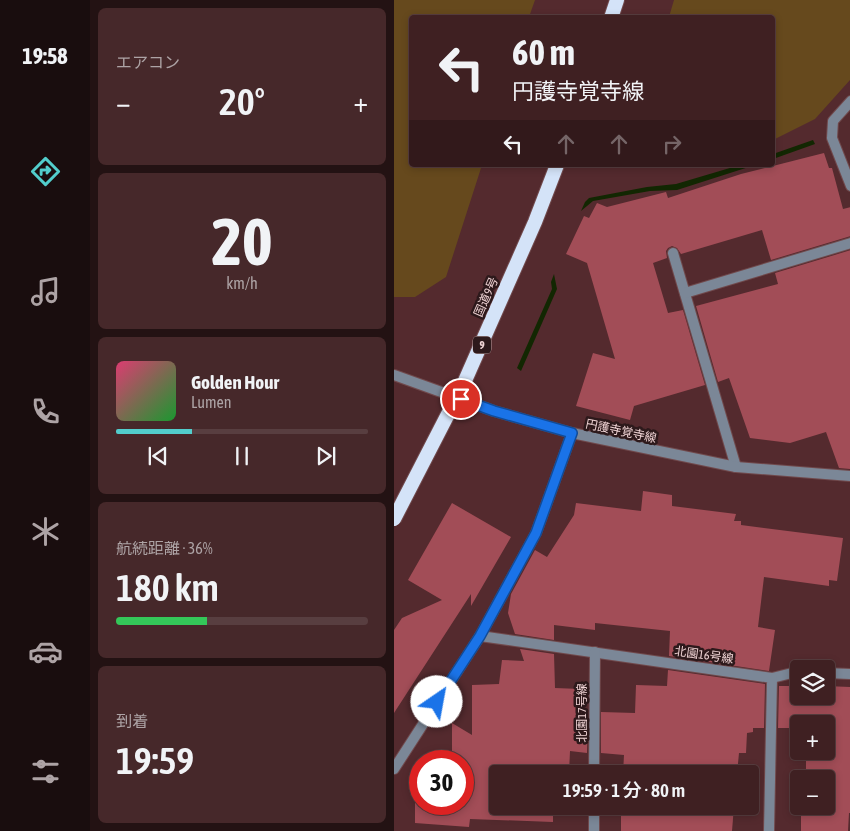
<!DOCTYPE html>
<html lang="ja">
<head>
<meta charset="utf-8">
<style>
	:root { --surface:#3f2022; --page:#46282a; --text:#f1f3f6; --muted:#ada3a5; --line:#583e40; --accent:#52cdcc }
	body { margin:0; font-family:"Asap Condensed","Noto Sans JP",sans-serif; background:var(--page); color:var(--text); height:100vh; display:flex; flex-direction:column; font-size:19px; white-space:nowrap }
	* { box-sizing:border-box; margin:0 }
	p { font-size:16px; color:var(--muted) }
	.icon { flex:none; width:28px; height:28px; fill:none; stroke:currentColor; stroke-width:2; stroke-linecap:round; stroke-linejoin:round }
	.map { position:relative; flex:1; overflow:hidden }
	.panel { display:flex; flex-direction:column; gap:8px; padding:8px; background:#231213; width:304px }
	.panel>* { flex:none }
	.banner { position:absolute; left:15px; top:15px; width:366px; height:152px; border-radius:5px; box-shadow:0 2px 8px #0003,0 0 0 1px var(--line); background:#3f2022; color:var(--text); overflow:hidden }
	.controls { position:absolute; left:396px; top:660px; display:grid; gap:10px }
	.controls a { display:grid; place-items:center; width:45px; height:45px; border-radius:5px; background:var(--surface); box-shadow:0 2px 8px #0003,0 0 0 1px var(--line); font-size:25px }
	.speed { position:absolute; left:15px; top:750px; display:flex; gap:10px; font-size:25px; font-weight:700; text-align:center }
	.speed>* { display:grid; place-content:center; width:65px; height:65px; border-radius:50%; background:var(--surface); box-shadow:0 2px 8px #0003,0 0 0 1px var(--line); line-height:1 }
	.speed .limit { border:8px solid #d22; background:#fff; color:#111 }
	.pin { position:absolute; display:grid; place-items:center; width:42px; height:42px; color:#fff; margin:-21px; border:2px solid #fff; border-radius:50%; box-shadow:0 1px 5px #0007 }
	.me { position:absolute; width:55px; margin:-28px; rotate:33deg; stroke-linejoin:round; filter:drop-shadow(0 0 4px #0008) }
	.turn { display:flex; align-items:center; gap:18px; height:105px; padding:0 20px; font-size:22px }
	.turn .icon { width:65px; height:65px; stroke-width:2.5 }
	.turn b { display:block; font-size:35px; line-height:42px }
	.lanes { display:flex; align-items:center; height:48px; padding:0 20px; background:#0003; justify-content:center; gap:25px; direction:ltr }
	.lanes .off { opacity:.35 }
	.big { font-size:38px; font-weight:600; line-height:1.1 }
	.panel .tile { flex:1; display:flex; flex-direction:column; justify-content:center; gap:8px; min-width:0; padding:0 18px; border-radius:8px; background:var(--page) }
	.panel .dial { align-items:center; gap:0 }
	.dial b { font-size:65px; line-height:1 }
	.song { display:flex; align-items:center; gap:15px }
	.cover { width:60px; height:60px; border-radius:8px; background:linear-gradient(135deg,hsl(340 70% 55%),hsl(130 70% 35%)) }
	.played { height:5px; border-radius:2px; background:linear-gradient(90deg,var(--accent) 30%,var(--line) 30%) }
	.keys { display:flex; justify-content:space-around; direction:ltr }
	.heat { display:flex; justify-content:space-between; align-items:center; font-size:28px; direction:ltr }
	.charge { height:8px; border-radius:4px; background:linear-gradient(90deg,#34c759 36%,var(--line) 0) }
	.trip { position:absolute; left:95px; top:765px; width:270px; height:50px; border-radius:5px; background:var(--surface); box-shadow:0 2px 8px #0003,0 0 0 1px var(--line); font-weight:600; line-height:50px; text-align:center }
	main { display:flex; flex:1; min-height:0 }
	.menu { display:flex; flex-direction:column; width:90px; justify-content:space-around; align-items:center; background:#190d0e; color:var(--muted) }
	.menu .icon { width:35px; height:35px }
	.menu .selected { color:var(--accent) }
	.menu b { font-size:22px; color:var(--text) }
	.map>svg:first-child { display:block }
	.green { fill:#66491d }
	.water { fill:#122702 }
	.building { fill:#a24d57 }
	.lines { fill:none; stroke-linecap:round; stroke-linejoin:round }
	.service-casing { stroke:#70494c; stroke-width:12 }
	.minor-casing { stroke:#70494c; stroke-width:12 }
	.tertiary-casing { stroke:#70494c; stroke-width:12 }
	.trunk-casing { stroke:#70494c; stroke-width:16 }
	.service { stroke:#7b8797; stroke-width:10 }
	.minor { stroke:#7b8797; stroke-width:10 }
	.tertiary { stroke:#7b8797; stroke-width:10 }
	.trunk { stroke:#d4e3f8; stroke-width:14 }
	.trunk-bridge-casing { stroke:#70494c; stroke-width:16; stroke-linecap:butt }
	.trunk-bridge { stroke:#d4e3f8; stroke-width:14 }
	.route-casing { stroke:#114b97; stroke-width:12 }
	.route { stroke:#1a73e8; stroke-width:9 }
	.labels { text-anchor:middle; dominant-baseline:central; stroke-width:5; stroke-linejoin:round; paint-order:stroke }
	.shield { fill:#2d191b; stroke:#b69c9d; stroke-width:1 }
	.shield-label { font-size:11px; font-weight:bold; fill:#f0d4d5 }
	.street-label { font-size:12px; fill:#f0d4d5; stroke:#2d191b }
</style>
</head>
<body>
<main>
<nav class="menu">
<b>19:58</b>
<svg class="icon selected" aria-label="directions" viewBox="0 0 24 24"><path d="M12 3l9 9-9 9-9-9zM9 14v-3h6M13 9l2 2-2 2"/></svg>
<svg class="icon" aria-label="music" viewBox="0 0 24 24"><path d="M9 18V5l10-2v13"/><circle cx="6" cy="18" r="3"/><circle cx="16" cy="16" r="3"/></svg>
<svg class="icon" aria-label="phone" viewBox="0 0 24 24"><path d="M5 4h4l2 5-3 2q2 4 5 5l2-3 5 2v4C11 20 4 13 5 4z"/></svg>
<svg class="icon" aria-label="climate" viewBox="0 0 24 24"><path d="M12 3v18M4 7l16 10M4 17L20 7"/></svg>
<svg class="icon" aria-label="car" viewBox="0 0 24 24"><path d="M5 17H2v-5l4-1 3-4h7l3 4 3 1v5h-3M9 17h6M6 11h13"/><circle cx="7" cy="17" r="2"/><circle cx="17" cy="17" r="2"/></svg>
<svg class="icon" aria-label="filters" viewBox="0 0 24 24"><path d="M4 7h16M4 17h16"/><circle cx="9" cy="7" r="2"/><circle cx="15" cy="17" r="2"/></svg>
</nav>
<section class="panel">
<div class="tile"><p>エアコン</p>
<div class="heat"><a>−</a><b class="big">20°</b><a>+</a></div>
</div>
<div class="tile dial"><b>20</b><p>km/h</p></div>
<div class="tile">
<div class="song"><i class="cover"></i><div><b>Golden Hour</b><p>Lumen</p></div></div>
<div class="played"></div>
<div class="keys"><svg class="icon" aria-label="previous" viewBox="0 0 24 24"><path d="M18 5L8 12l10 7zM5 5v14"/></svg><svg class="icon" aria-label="pause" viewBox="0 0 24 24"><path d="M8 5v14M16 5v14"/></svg><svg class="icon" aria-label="next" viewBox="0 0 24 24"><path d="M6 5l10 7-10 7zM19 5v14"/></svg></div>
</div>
<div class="tile"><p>航続距離 · 36%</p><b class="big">180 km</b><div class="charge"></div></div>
<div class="tile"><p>到着</p><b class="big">19:59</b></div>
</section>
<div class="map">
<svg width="457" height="831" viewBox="0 0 457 831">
	<rect width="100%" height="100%" fill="#542a2e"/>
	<g class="green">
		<path d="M0,0H141L135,17L18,18V165H88L52,277L21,297H0Z"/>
		<path d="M280,0H456V80L421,119L379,140V18L275,17Z"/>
	</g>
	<g class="water">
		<path d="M419,140L421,144L379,159V154Z"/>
		<path d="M346,165H361L283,190L256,191L199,201L187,211L191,202L195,198L253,187L282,184Z"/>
		<path d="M160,274L163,289L127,371L123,368L158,289L157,282Z"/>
	</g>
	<g class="building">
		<path d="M430,153L435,168H438L449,209L457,207V236L377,260L368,230L287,254L283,248L278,246L274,248L272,251L273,258L259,263L274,313L289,310L311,385L240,406L236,420L182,406L199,353L221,359L193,263L172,254L190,216L195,218L203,203L213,207L272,192L274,198L347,174Z"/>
		<path d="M457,250V469L445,468L432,432L396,443L356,438L335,378L324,382L302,306L384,284L381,273Z"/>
		<path d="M249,491L278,495V506L342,514L340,521H347V525L449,538L443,581L435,580V586L370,577L364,627L381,630L375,671L275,656L276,631L201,623V630L160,625V640L121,634L114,613L117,594L141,550L153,557L180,515L182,503L247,511Z"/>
		<path d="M58,503L117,537L77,606V594L0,713V630L8,618L48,600L14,580Z"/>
		<path d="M126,649L160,654L161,688L186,689L185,712H194L193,753L176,751L175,774H104V806H159V822L76,819L75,827L21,823V789H26V804H69V761H42H58V723L78,735V685L105,684L108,660L130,661Z"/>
		<path d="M274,670L371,684L370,728H359V732L353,733L352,753H345L343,774H229L230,755L207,753V712L241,713L242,685L273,686Z"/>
		<path d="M385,686H405V696H432V686L457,687V813H455L454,831H407V806H432V779H412V751H432V724H405V728H384Z"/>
		<path d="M227,806H340L338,831H227Z"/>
	</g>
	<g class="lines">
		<g class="service-casing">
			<g id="service">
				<path d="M457,101L439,121L438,138L457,186"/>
				<path d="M279,253L342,467"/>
				<path d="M291,293L457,243"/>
				<path d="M432,673L457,674"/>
				<path d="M378,678L398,673H405"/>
			</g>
		</g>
		<g class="minor-casing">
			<g id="minor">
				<path d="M86,636L378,678L375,831"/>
				<path d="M0,769L86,636L142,533L178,433"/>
				<path d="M200,774L201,652"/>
				<path d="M200,831V806"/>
			</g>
		</g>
		<g class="tertiary-casing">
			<path id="tertiary" d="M0,375L100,411L178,433L342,467L457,476"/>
		</g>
		<g class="trunk-casing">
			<path id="trunk" d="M217,18L223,0"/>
		</g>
		<use href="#service" class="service"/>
		<use href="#minor" class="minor"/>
		<use href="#tertiary" class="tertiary"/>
		<use href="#trunk" class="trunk"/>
		<g class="trunk-bridge-casing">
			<path id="trunk-bridge" d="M0,519L70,383L141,222L163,165"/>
		</g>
		<use href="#trunk-bridge" class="trunk-bridge"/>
	</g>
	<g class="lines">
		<g class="route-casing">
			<path id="route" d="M43,702L86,636L142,533L178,433L100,411L67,399"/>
		</g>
		<use href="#route" class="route"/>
	</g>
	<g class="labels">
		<rect class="shield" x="79" y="336.5" width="18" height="17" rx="4"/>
		<g class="shield-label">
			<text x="88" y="345">9</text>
		</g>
		<g class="street-label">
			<text transform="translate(92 297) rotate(-66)">国道9号</text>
			<text transform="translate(227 431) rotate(12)">円護寺覚寺線</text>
			<text transform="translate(310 655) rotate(8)">北園16号線</text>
			<text transform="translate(188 713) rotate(-90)">北園17号線</text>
		</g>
	</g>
</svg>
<div class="controls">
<a><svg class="icon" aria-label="layers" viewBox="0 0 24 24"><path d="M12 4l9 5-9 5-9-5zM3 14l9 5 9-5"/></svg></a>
<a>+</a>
<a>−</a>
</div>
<div class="speed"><div class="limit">30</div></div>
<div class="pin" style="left:67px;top:399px;background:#d93025"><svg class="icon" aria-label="arrive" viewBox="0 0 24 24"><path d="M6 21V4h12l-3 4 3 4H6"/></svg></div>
<svg class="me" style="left:43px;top:702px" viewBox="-20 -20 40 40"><circle r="19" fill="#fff"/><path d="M0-13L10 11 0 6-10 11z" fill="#1a73e8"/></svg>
<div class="trip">19:59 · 1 分 · 80 m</div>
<div class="banner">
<div class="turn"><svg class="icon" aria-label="left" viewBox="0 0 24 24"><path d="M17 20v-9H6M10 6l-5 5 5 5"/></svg><div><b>60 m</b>円護寺覚寺線</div></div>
<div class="lanes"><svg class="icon" aria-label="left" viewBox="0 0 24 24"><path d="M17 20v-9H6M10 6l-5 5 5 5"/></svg><svg class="icon off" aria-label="ahead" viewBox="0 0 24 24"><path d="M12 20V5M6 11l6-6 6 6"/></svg><svg class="icon off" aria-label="ahead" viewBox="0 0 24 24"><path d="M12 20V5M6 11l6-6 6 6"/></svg><svg class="icon off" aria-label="right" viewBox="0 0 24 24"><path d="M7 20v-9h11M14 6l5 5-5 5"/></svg></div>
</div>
</div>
</main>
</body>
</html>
